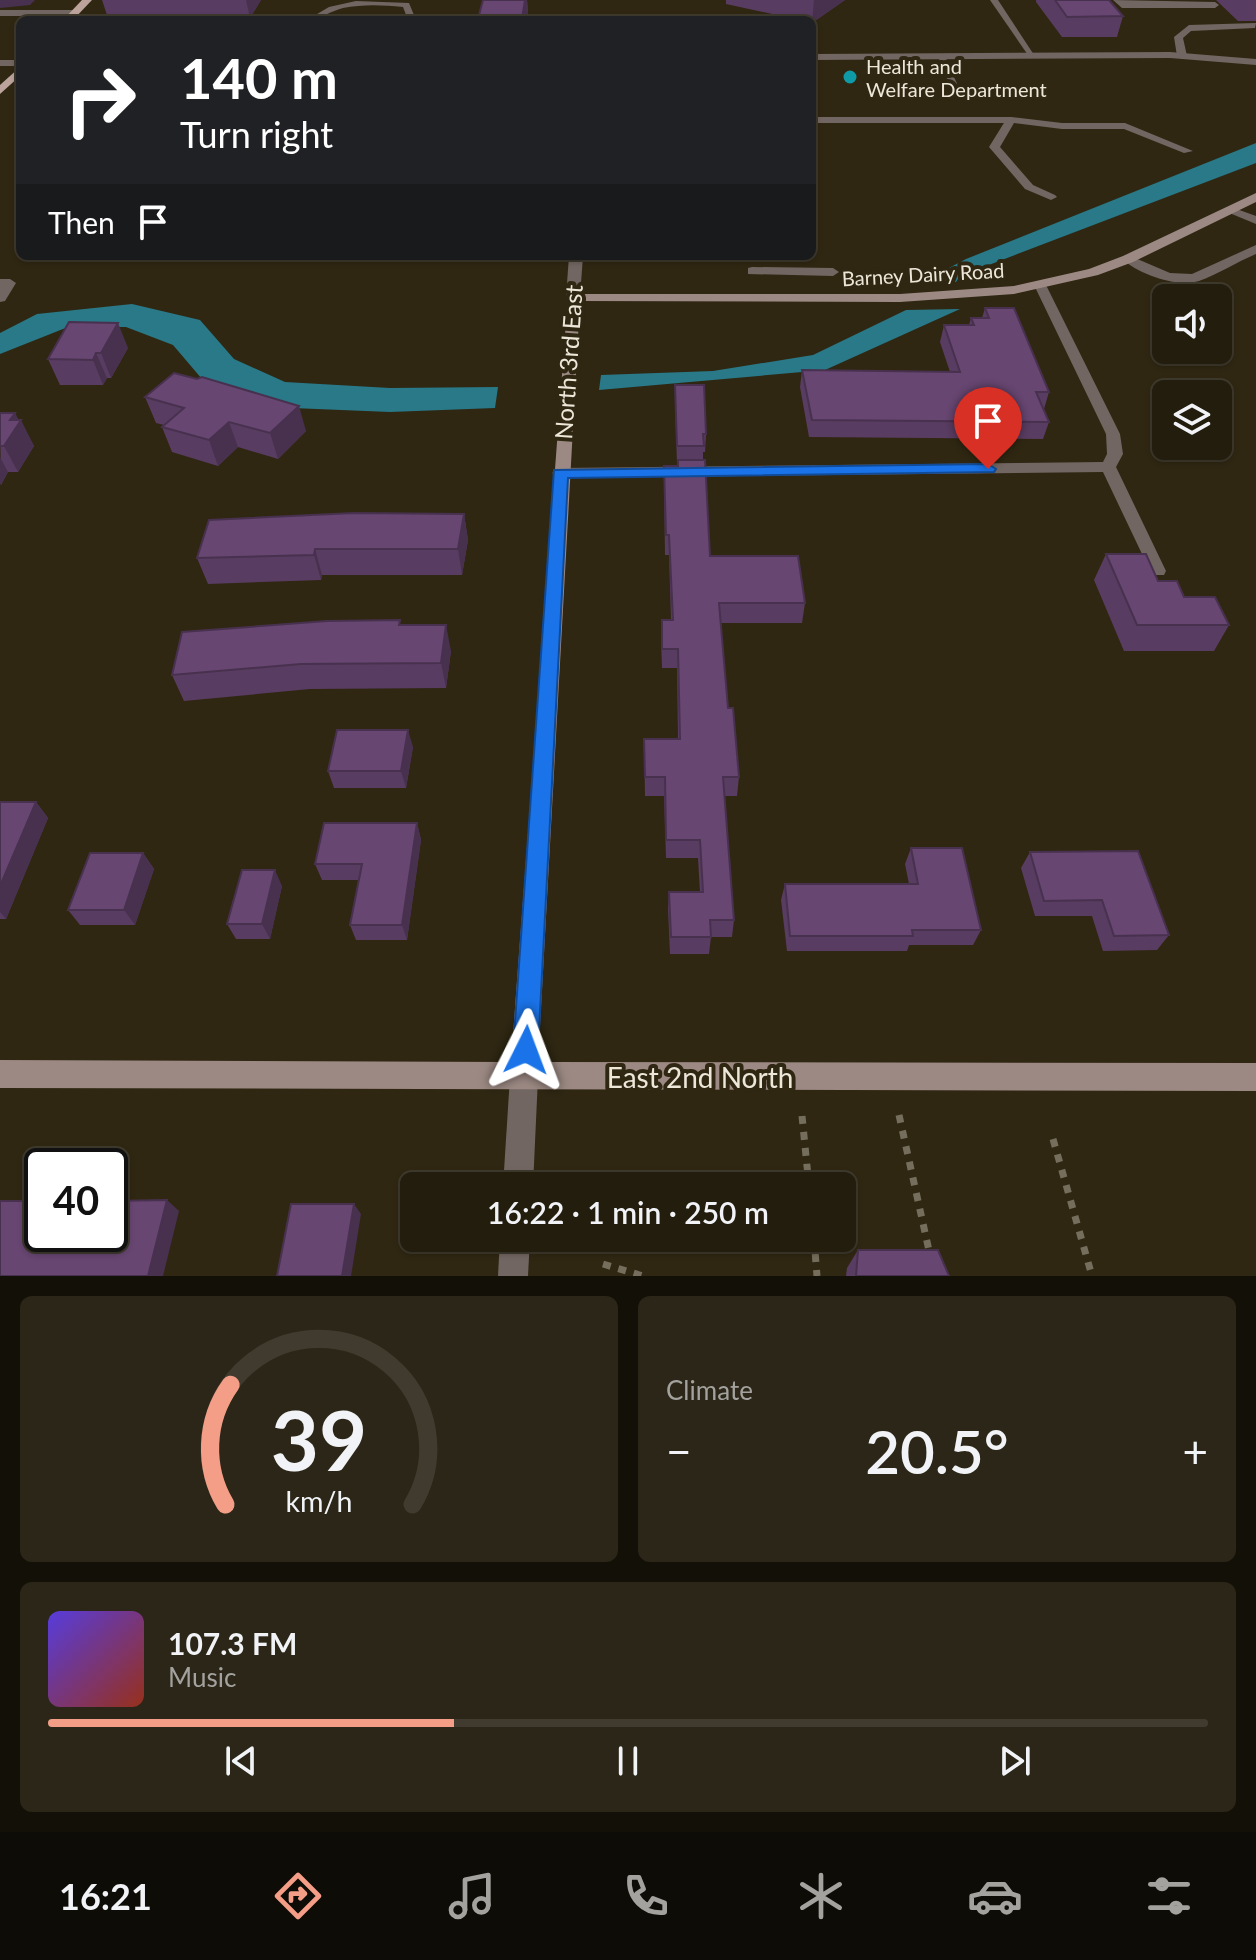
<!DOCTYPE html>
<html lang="en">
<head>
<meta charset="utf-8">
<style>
	:root { --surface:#231d0e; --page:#2b2617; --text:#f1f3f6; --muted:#a3a29e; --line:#403b2e; --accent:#f49e87 }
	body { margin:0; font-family:Lato,sans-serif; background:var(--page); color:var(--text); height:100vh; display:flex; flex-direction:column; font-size:30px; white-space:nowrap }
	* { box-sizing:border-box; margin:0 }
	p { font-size:26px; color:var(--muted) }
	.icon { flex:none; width:44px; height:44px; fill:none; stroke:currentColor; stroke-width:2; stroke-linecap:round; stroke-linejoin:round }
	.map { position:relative; height:1276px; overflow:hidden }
	.side { display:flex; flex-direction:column; gap:20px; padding:20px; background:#131008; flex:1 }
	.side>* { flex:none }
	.top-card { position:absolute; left:16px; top:16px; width:800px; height:244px; border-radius:12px; box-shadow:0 2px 6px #0004,0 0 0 2px var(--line); background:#202124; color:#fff; overflow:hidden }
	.tools { position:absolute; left:1152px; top:284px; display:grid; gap:16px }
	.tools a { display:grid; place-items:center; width:80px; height:80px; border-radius:12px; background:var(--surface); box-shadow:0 2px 6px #0004,0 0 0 2px var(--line); font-size:40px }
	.speed { position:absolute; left:24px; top:1148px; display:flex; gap:16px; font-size:40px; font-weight:700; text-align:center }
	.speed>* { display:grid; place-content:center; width:104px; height:104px; border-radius:50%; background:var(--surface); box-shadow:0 2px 6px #0004,0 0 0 2px var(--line); line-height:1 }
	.speed .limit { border:4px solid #111; border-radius:12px; background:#fff; color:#111 }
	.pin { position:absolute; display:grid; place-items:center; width:68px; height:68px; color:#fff; margin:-82px -34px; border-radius:50% 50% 50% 0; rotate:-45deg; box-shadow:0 0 8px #0007 }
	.pin .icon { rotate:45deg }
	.me { position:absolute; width:88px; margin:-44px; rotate:3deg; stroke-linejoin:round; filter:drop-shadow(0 0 6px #0008) }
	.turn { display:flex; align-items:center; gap:28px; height:168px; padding:0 32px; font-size:36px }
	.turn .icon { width:104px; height:104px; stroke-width:2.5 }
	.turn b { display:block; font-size:56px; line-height:68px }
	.then { display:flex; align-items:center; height:76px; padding:0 32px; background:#0003; gap:16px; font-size:30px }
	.big { font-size:60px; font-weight:600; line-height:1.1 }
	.side .widget { flex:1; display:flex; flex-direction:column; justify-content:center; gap:12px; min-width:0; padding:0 28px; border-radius:12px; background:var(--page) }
	.side .dial { align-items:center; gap:0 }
	.dial svg { height:208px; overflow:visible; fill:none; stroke:var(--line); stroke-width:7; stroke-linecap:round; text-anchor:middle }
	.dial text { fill:var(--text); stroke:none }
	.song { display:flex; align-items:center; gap:24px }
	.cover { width:96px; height:96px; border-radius:12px; background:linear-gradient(135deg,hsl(250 70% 55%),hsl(10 70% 35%)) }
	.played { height:8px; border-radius:4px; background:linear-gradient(90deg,var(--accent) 35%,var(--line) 35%) }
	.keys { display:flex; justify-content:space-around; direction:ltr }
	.heat { display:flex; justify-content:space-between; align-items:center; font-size:44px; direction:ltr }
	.side .tiles { flex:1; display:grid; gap:20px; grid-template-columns:1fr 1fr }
	.widget:last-child { grid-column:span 2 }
	.trip { position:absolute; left:400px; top:1172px; width:456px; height:80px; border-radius:12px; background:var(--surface); box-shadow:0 2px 6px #0004,0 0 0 2px var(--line); font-weight:600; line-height:80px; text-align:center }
	.tabs { display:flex; height:128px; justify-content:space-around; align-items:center; background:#0e0c06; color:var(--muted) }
	.tabs .icon { width:56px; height:56px }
	.tabs .selected { color:var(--accent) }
	.tabs b { font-size:36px; color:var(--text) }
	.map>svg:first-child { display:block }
	.water { fill:#297989 }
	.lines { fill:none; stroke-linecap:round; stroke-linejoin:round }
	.path { stroke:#756e5c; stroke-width:7; stroke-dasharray:8 8; stroke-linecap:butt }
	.lane { fill:#726662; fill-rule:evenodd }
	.street { fill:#726662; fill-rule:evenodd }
	.secondary { fill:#9c8983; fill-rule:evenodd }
	.primary { fill:#bca49c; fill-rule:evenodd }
	.wall { fill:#593c61 }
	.shaded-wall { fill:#48314f }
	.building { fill:#674671; stroke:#48314f; stroke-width:2 }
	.route { fill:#1a73e8; stroke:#114b97; stroke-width:2 }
	.culture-dot { fill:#0f9aa8; stroke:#2f2712; stroke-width:3 }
	.labels { text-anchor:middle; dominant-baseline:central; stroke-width:8; stroke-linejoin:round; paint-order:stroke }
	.far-poi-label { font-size:20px; fill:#ede7da; stroke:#2f2712; text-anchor:start }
	.far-street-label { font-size:20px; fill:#ede7da; stroke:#2f2712 }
	.street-label { font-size:24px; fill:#ede7da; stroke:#2f2712 }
	.near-street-label { font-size:28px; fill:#ede7da; stroke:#2f2712 }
</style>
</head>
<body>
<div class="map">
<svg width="1256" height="1276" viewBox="0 0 1256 1276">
	<rect width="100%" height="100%" fill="#2f2712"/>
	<g class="water">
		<path d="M1256,143V163L960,276L956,282L924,281L966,259Z"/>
		<path d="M132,304L200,320L234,359L285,382L390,388L498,387L495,408L390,412L268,407L202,379L173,345L126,327H68L0,354V333L37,314Z"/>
		<path d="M960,309L825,370L599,390L601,375L713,371L813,355L906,310Z"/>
	</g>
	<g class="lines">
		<g class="path">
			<path d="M899,1115L930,1255"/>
			<path d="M802,1116L809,1186"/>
			<path d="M1053,1139L1092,1276"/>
			<path d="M814,1238L817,1276"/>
			<path d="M603,1264L643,1276"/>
		</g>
		<g class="lane">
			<path d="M990,0H998L1036,58H1030Z"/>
			<path d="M1113,0L1215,2L1219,5L1215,8H1122Z"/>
			<path d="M356,1L409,3L416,20H408L403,7C383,5 363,4 343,8C330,11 320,20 307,20L329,7Z"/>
			<path d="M0,10H74L78,13L74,16H0Z"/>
			<path d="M1256,23L1255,28L1191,31L1183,38L1187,56L1182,59L1177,56L1174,37L1189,25Z"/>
			<path d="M937,54L945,56L964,100L955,98Z"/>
			<rect x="0" y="60" width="20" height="6"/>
			<path d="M1011,117L1062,123H1125L1193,151L1184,153L1124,129H1062L1014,123L1000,147L1033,185L1055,195L1057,197L1051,200L1025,189L989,147L1007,118Z"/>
			<path d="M1231,207L1256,216V224L1227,212L1225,210Z"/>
			<path d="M1256,245V254C1237,262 1218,274 1199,281C1176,288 1139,274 1122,259L1128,255L1170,273L1192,274Z"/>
			<path d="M752,267L833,268L839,272L833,276L748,274V268Z"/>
			<path d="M0,279H10L16,283L5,301L0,302Z"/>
			<path d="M1040,281L1046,285L1120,434L1123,454L1116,467L1166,571L1164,575H1152L1103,472L560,478L552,473L560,468L1103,462L1107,454L1106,434L1034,285Z"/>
		</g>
		<g class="street">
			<path d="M1170,52L1256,59V65L1170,58L812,60V54Z"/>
			<path d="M812,117H1011L1017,120L1011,123H812Z"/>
			<path d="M569,256H583L580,297L573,301L566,297Z"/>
			<path d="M524,1063L534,1067L538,1077L533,1186H503L510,1077L514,1067Z"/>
			<path d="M500,1238H530L528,1276H498Z"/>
		</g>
		<path class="secondary" d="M1256,193V202L1133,262L1098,275L1014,294L900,302L580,301L538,1062L1256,1063V1091L0,1088V1060L511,1062L568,294H900L1014,286L1089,269L1123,256Z"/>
		<g class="primary">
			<path d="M82,0H92L73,20H63Z"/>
			<path d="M20,67V76L0,94V85Z"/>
		</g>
	</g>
	<g class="wall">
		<path d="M102,0H261L250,18H108Z"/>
		<path d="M483,0H527L528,12L527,20H478Z"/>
		<path d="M726,0H845L812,23V20H800L726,4Z"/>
		<path d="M1036,0H1109L1123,16L1117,37H1062L1036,2Z"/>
		<path d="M1216,0H1256V21H1238Z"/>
		<path d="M985,308L1049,392L1044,409L1049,422L1043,439L809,437L800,387L802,370L950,372L940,342L944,325H969L971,318H982Z"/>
		<path d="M128,348L111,378H107L103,385H60L48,359Z"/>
		<path d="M675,385L706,434L705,452H703V460L710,556L805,603L802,623H721L728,708L739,777L737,796H724L734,920L732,937H711L709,954H670L668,909L669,892H700L698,858H666L664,796H645L644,739H678L677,668H662L661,640L662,620H671L669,555H665L664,486V466H678V464H677L675,402Z"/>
		<path d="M145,397L306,431L278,459L238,447L218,466L172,452L162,427L164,425L156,423Z"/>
		<path d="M0,413L19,420L34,446L18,472H8L1,485Z"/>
		<path d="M464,514L468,540L462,575H322L321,580L208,584L197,558Z"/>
		<path d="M1106,554L1158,581L1229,625L1214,651H1124L1094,580Z"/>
		<path d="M402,625L451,651L446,688L310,689L184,701L172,675Z"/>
		<path d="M413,747L406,788H334L328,771Z"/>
		<path d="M0,802H36L48,818L6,919H0Z"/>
		<path d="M417,823L421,840L407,940H356L350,925L359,880H322L315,864Z"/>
		<path d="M911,848L981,930L973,945H909L907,951H787L781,900L785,884H909L905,864Z"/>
		<path d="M1030,852L1169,935L1157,950L1103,951L1092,916H1035L1021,868Z"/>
		<path d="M143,853L154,869L135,925H80L68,910Z"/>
		<path d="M282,886L270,939H236L227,924Z"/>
		<path d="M858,1250L949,1276H846L847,1268Z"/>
	</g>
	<g class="shaded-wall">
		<path d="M0,0H35L30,5L0,8Z"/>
		<path d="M246,0H261L250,18Z"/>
		<path d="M525,0H527L528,12L527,20H522Z"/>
		<path d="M814,0H845L812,23Z"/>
		<path d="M118,323L128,348L111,378L101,353Z"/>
		<path d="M96,353L107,378L103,385L93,360Z"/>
		<path d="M299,406L306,431L278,459L270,433Z"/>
		<path d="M15,413L20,422L21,420L34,446L18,472L4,446L10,420Z"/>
		<path d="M229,422L238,447L218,466L209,440Z"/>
		<path d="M0,457L8,472L1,485L0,484Z"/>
		<path d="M464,514L468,540L462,575L458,549Z"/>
		<path d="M315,549L322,575L321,580L314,555Z"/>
		<path d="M446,625L451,651L446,688L441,663Z"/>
		<path d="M408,730L413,747L406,788L401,771Z"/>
		<path d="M36,802L48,818L6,919L0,912V886Z"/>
		<path d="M417,823L421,840L407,940L402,925Z"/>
		<path d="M143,853L154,869L135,925L124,910Z"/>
		<path d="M275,870L282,886L270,939L262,924Z"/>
		<path d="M167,1200L179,1211L163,1276H148Z"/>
		<path d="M354,1204L361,1214L351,1276H342Z"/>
	</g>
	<g class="building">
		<path d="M483,0H525L522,19H478Z"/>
		<path d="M1055,0H1109L1123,16L1067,17Z"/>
		<path d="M985,308H1014L1049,392H1036L1049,422L812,420L802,370L960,372L944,325H974L971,318H989Z"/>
		<path d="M69,322L118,323L101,353H96L93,360L48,359Z"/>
		<path d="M174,373L197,379L202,377L299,406L270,433L229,422L209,440L162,427L184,408L145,397Z"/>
		<path d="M675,385H704L706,434H703L704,446H677Z"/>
		<path d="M0,413H15L10,420H21L4,446H0Z"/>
		<path d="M678,460H705L710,556H798L805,603H719L728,708H733L739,777H723L734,920H710L711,937H671L669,892H703L700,840H666L665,777H645L644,739H680L678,649H662V620H673L669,535H666L664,466H678Z"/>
		<path d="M354,513L464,514L458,549H315L314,555L197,558L209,520Z"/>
		<path d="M1106,554H1146L1158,581H1177L1184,597H1215L1229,625H1137Z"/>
		<path d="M400,620L399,625H446L441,663L301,664L172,675L182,632L327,621Z"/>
		<path d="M337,730H408L401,771H328Z"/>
		<path d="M0,802H36L0,886Z"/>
		<path d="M324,823H417L402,925H350L362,864H315Z"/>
		<path d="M911,848H962L981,930H912L913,936H790L785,884H918Z"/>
		<path d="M1138,851L1169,935L1114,936L1102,900L1044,901L1030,852Z"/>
		<path d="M90,853H143L124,910H68Z"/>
		<path d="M242,870H275L262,924H227Z"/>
		<path d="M167,1200L148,1276H0V1201H42V1234H110V1201Z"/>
		<path d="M291,1204H354L342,1276H277Z"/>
		<path d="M858,1250H938L949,1276H856Z"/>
	</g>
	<path class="route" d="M988,464L996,469L994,472L568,478L538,1050L534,1059L526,1062L517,1059L513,1050L554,470Z"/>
	<circle class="culture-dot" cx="850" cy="77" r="8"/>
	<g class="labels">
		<g class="far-poi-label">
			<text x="866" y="66">Health and<tspan x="866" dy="23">Welfare Department</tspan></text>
		</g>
		<g class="far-street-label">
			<text transform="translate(923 274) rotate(-3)">Barney Dairy Road</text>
		</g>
		<g class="street-label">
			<text transform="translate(568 362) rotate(-86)">North 3rd East</text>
		</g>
		<g class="near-street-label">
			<text x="700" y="1077">East 2nd North</text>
		</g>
	</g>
</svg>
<div class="tools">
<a><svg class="icon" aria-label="sound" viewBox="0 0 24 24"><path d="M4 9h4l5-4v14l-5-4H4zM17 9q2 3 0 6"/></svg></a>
<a><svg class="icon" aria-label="layers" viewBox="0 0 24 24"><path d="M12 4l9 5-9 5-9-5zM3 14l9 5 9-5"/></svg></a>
</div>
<div class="speed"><div class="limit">40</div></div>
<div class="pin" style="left:988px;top:469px;background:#d93025"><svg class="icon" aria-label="arrive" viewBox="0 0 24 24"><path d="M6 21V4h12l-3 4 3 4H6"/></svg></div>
<svg class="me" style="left:526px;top:1050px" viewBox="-20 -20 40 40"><path d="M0-17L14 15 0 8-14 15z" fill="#1a73e8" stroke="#fff" stroke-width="4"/></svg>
<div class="trip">16:22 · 1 min · 250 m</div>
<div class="top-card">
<div class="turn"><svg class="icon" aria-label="right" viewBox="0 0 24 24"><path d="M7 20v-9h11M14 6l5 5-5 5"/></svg><div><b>140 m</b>Turn right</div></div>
<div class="then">Then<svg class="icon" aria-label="arrive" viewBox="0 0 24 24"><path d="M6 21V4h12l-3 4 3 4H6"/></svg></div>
</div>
</div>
<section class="side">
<div class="tiles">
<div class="widget dial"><svg viewBox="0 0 100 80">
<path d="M14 69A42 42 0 1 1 86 69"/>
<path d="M14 69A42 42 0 0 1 16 23" stroke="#f49e87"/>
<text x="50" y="56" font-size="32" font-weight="700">39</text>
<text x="50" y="72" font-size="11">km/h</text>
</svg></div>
<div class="widget"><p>Climate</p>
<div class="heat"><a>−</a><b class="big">20.5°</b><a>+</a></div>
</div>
<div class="widget">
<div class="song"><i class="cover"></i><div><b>107.3 FM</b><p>Music</p></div></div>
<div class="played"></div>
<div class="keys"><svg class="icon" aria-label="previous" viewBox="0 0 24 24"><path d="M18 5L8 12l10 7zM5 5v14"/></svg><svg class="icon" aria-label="pause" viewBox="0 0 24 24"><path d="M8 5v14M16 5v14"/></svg><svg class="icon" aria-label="next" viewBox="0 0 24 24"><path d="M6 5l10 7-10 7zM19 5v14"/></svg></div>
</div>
</div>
</section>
<nav class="tabs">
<b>16:21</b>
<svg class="icon selected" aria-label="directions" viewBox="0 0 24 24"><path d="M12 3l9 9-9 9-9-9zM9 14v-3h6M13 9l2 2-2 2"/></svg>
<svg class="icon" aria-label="music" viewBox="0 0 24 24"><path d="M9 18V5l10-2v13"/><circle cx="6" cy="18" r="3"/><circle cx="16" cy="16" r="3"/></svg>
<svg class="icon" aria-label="phone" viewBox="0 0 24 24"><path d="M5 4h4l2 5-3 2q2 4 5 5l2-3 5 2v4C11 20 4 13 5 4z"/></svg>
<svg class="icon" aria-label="climate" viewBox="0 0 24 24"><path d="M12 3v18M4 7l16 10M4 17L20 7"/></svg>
<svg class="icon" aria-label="car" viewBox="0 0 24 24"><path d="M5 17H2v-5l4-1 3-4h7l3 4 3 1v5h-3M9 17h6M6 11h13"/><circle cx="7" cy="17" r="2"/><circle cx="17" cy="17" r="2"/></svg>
<svg class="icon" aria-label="filters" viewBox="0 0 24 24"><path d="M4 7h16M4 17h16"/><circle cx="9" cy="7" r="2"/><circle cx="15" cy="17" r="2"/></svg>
</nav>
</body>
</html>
